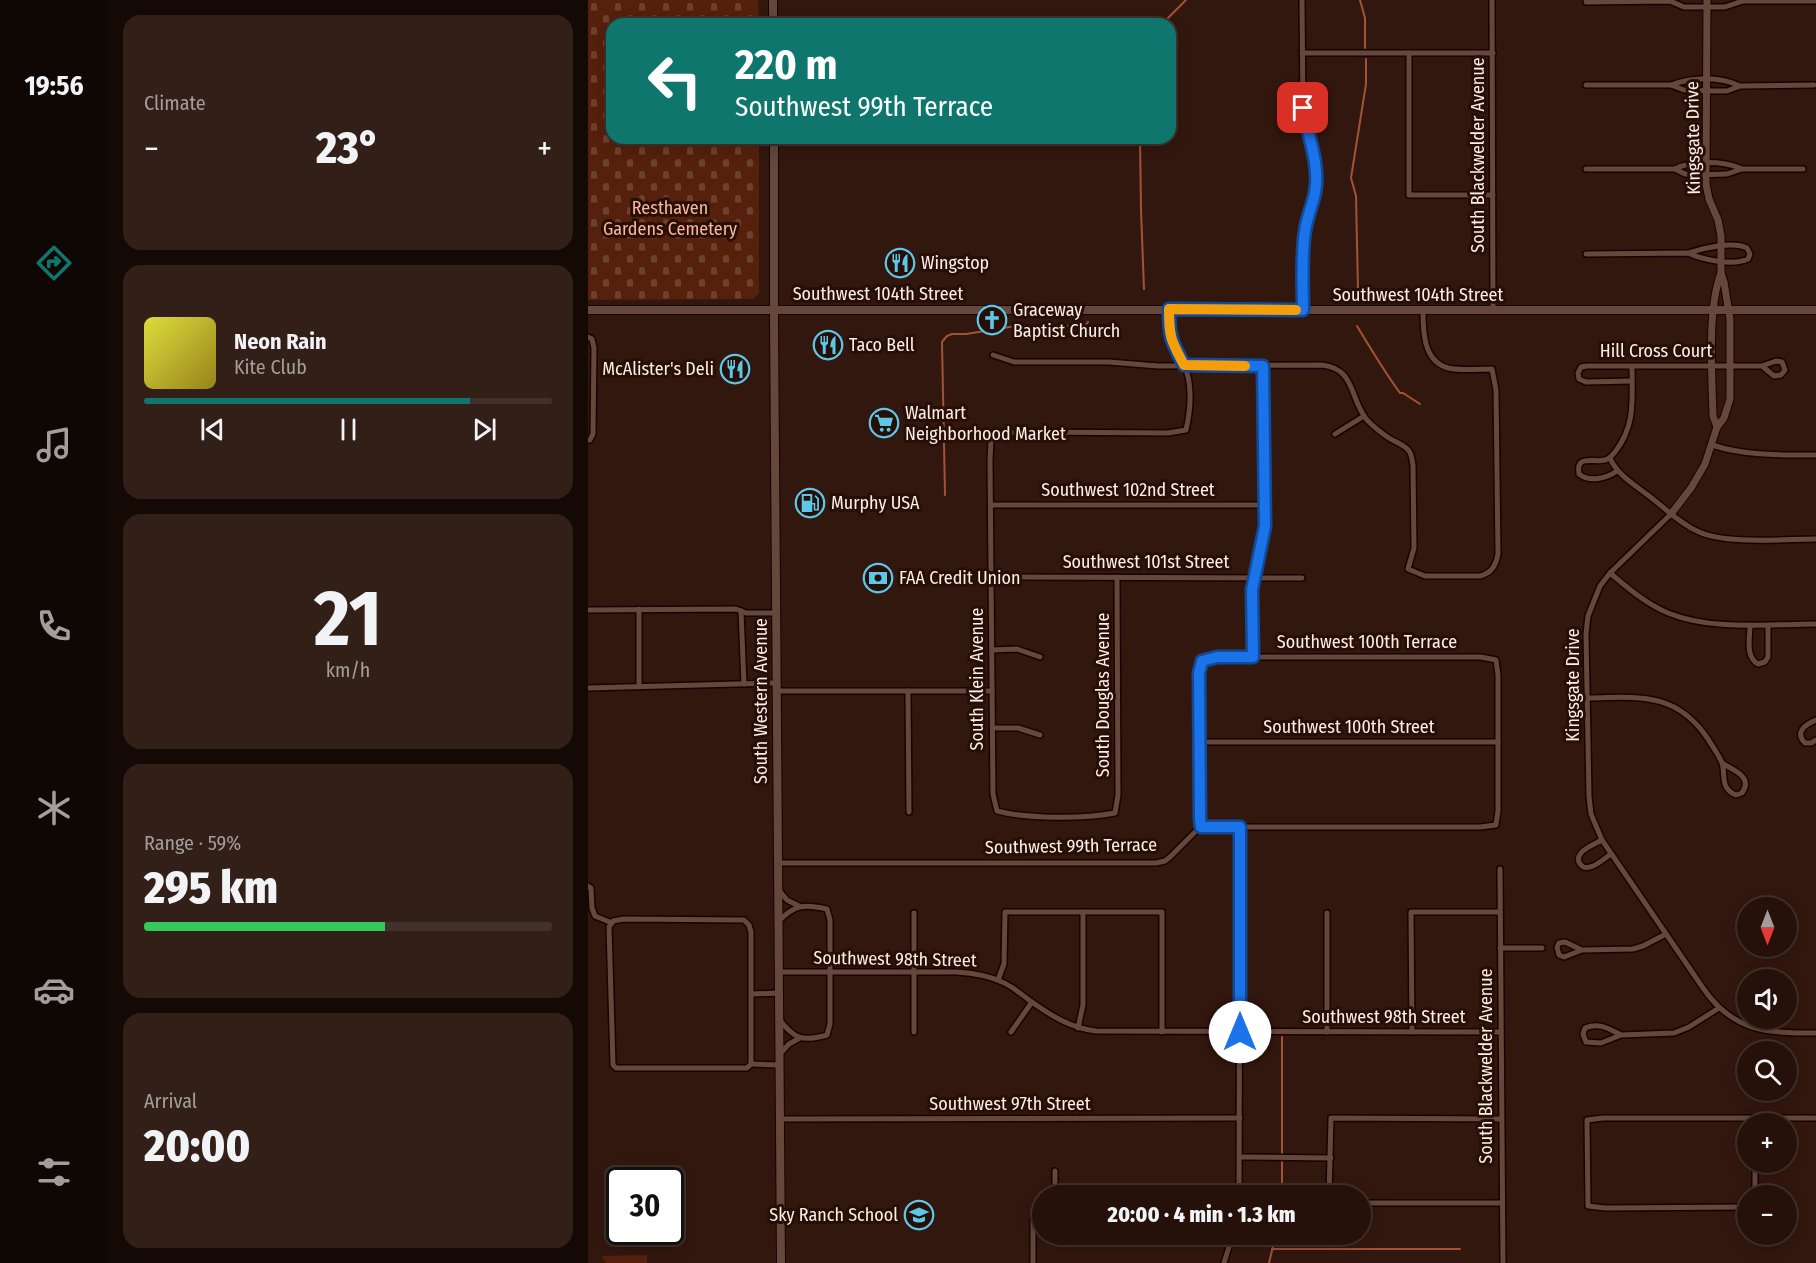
<!DOCTYPE html>
<html lang="en">
<head>
<meta charset="utf-8">
<style>
	:root { --surface:#26110a; --page:#321f18; --text:#f1f3f6; --muted:#a49d9c; --line:#42312b; --accent:#0f766e }
	body { margin:0; font-family:"Fira Sans Condensed",sans-serif; background:var(--page); color:var(--text); height:100vh; display:flex; flex-direction:column; font-size:22px; white-space:nowrap }
	* { box-sizing:border-box; margin:0 }
	p { font-size:20px; color:var(--muted) }
	.icon { flex:none; width:33px; height:33px; fill:none; stroke:currentColor; stroke-width:2; stroke-linecap:round; stroke-linejoin:round }
	.map { position:relative; flex:1; overflow:hidden }
	.panel { display:flex; flex-direction:column; gap:15px; padding:15px; background:#150906; width:480px }
	.panel>* { flex:none }
	.hud { position:absolute; left:18px; top:18px; width:570px; height:126px; border-radius:18px; box-shadow:0 3px 15px #0003,0 0 0 2px var(--line); background:#0f766e; color:#fff; overflow:hidden }
	.needle { width:39px; rotate:180deg }
	.buttons { position:absolute; left:1149px; top:897px; display:grid; gap:12px }
	.buttons a { display:grid; place-items:center; width:60px; height:60px; border-radius:50%; background:var(--surface); box-shadow:0 3px 15px #0003,0 0 0 2px var(--line); font-size:30px }
	.speed { position:absolute; left:18px; top:1167px; display:flex; gap:12px; font-size:30px; font-weight:700; text-align:center }
	.speed>* { display:grid; place-content:center; width:78px; height:78px; border-radius:50%; background:var(--surface); box-shadow:0 3px 15px #0003,0 0 0 2px var(--line); line-height:1 }
	.speed .limit { border:3px solid #111; border-radius:9px; background:#fff; color:#111 }
	.pin { position:absolute; display:grid; place-items:center; width:51px; height:51px; color:#fff; margin:-26px; border-radius:12px; box-shadow:0 3px 9px #0006 }
	.me { position:absolute; width:66px; margin:-33px; rotate:0deg; stroke-linejoin:round; filter:drop-shadow(0 0 4px #0008) }
	.turn { display:flex; align-items:center; gap:21px; height:126px; padding:0 30px; font-size:27px }
	.turn .icon { width:78px; height:78px; stroke-width:2.5 }
	.turn b { display:block; font-size:42px; line-height:51px }
	.big { font-size:45px; font-weight:800; line-height:1.1 }
	.panel .widget { flex:1; display:flex; flex-direction:column; justify-content:center; gap:9px; min-width:0; padding:0 21px; border-radius:18px; background:var(--page) }
	.panel .dial { align-items:center; gap:0 }
	.dial b { font-size:78px; line-height:1 }
	.song { display:flex; align-items:center; gap:18px }
	.cover { width:72px; height:72px; border-radius:9px; background:linear-gradient(135deg,hsl(60 70% 55%),hsl(50 70% 35%)) }
	.played { height:6px; border-radius:3px; background:linear-gradient(90deg,var(--accent) 80%,var(--line) 80%) }
	.keys { display:flex; justify-content:space-around; direction:ltr }
	.heat { display:flex; justify-content:space-between; align-items:center; font-size:33px; direction:ltr }
	.charge { height:9px; border-radius:4px; background:linear-gradient(90deg,#34c759 59%,var(--line) 0) }
	.trip { position:absolute; left:444px; top:1185px; width:339px; height:60px; border-radius:30px; background:var(--surface); box-shadow:0 3px 15px #0003,0 0 0 2px var(--line); font-weight:800; line-height:60px; text-align:center }
	main { display:flex; flex:1; min-height:0 }
	.menu { display:flex; flex-direction:column; width:108px; justify-content:space-around; align-items:center; background:#0f0704; color:var(--muted) }
	.menu .icon { width:42px; height:42px }
	.menu .active { color:var(--accent) }
	.menu b { font-size:27px; color:var(--text) }
	.map>svg:first-child { display:block }
	.grass { fill:#55200c }
	.cemetery { fill:url(#cemetery-stones) }
	.lines { fill:none; stroke-linecap:round; stroke-linejoin:round }
	.stream { stroke:#a45235; stroke-width:2 }
	.minor-casing { stroke:#180300; stroke-width:8 }
	.tertiary-casing { stroke:#180300; stroke-width:9 }
	.secondary-casing { stroke:#180300; stroke-width:10 }
	.minor { stroke:#65473c; stroke-width:5 }
	.tertiary { stroke:#65473c; stroke-width:7 }
	.secondary { stroke:#65473c; stroke-width:8 }
	.route-casing { stroke:#114b97; stroke-width:15 }
	.route { stroke:#1a73e8; stroke-width:10 }
	.slow { stroke:#f59e0b; stroke-width:10 }
	.labels { text-anchor:middle; dominant-baseline:central; stroke-width:6; stroke-linejoin:round; paint-order:stroke }
	.street-label { font-size:18px; fill:#fdeee9; stroke:#270e06 }
	.park-label { font-size:18px; fill:#fbb69d; stroke:#270e06 }
	.poi-label { font-size:18px; fill:#fdeee9; stroke:#270e06; text-anchor:start }
</style>
</head>
<body>
<main>
<nav class="menu">
<b>19:56</b>
<svg class="icon active" aria-label="directions" viewBox="0 0 24 24"><path d="M12 3l9 9-9 9-9-9zM9 14v-3h6M13 9l2 2-2 2"/></svg>
<svg class="icon" aria-label="music" viewBox="0 0 24 24"><path d="M9 18V5l10-2v13"/><circle cx="6" cy="18" r="3"/><circle cx="16" cy="16" r="3"/></svg>
<svg class="icon" aria-label="phone" viewBox="0 0 24 24"><path d="M5 4h4l2 5-3 2q2 4 5 5l2-3 5 2v4C11 20 4 13 5 4z"/></svg>
<svg class="icon" aria-label="climate" viewBox="0 0 24 24"><path d="M12 3v18M4 7l16 10M4 17L20 7"/></svg>
<svg class="icon" aria-label="car" viewBox="0 0 24 24"><path d="M5 17H2v-5l4-1 3-4h7l3 4 3 1v5h-3M9 17h6M6 11h13"/><circle cx="7" cy="17" r="2"/><circle cx="17" cy="17" r="2"/></svg>
<svg class="icon" aria-label="filters" viewBox="0 0 24 24"><path d="M4 7h16M4 17h16"/><circle cx="9" cy="7" r="2"/><circle cx="15" cy="17" r="2"/></svg>
</nav>
<section class="panel">
<div class="widget"><p>Climate</p>
<div class="heat"><a>−</a><b class="big">23°</b><a>+</a></div>
</div>
<div class="widget">
<div class="song"><i class="cover"></i><div><b>Neon Rain</b><p>Kite Club</p></div></div>
<div class="played"></div>
<div class="keys"><svg class="icon" aria-label="previous" viewBox="0 0 24 24"><path d="M18 5L8 12l10 7zM5 5v14"/></svg><svg class="icon" aria-label="pause" viewBox="0 0 24 24"><path d="M8 5v14M16 5v14"/></svg><svg class="icon" aria-label="next" viewBox="0 0 24 24"><path d="M6 5l10 7-10 7zM19 5v14"/></svg></div>
</div>
<div class="widget dial"><b>21</b><p>km/h</p></div>
<div class="widget"><p>Range · 59%</p><b class="big">295 km</b><div class="charge"></div></div>
<div class="widget"><p>Arrival</p><b class="big">20:00</b></div>
</section>
<div class="map">
<svg width="1228" height="1263" viewBox="0 0 1228 1263">
	<defs>
		<pattern id="cemetery-stones" width="16" height="16" patternUnits="userSpaceOnUse" patternTransform="scale(1.5)"><rect width="16" height="16" fill="#55200c"/><path d="M2 7V4a2 2 0 0 1 4 0v3zM10 15v-3a2 2 0 0 1 4 0v3z" fill="#6e412f"/></pattern>
	</defs>
	<rect width="100%" height="100%" fill="#32170e"/>
	<path class="grass" d="M59,1255V1263H18L14,1256Z"/>
	<path class="cemetery" d="M0,0H170L171,24H24V138H171V293L165,299L0,300Z"/>
	<g class="lines">
		<g class="stream">
			<path d="M772,0L777,18V48"/>
			<path d="M576,24L577,21L598,0"/>
			<path d="M552,138L553,210L556,289"/>
			<path d="M770,291L768,196L763,178L778,84V59"/>
			<path d="M769,326C783,349 796,371 812,393H815L832,404"/>
			<path d="M357,495L354,342L359,336L364,334H378L428,326H497L500,322"/>
			<path d="M694,1196V1037"/>
			<path d="M684,1249H872"/>
			<path d="M681,1263L688,1234"/>
		</g>
		<g class="minor-casing">
			<g id="minor">
				<path d="M714,0L715,108L727,156L728,171L726,194L718,223L715,242V310"/>
				<path d="M904,0L905,310"/>
				<path d="M1152,1H1228"/>
				<path d="M998,2L1082,1L1096,7H1137L1155,1"/>
				<path d="M714,53H905"/>
				<path d="M821,53V195H905"/>
				<path d="M998,85H1083C1104,77 1132,76 1152,86"/>
				<path d="M1083,85L1096,90L1127,91H1139L1152,86L1226,85"/>
				<path d="M998,169H1087L1097,174L1107,175L1139,174L1154,169H1215"/>
				<path d="M1087,169C1103,160 1135,161 1152,168"/>
				<path d="M998,254L1100,253C1115,248 1145,241 1159,248L1162,254L1160,259C1145,266 1115,260 1100,253"/>
				<path d="M0,337L4,339L6,348L5,434L2,440H0"/>
				<path d="M405,355L426,362H521L570,366L734,365C768,369 761,398 779,420C786,427 793,433 801,438C807,442 817,445 821,451C824,455 824,460 825,465L826,548L820,569L837,576H892C904,573 908,565 910,554L908,390L904,369C891,369 873,371 860,368C835,361 835,331 835,310"/>
				<path d="M1044,381L998,382L991,379L990,373L993,367L999,366H1174L1188,361L1194,362L1197,370L1193,375L1186,376L1174,366"/>
				<path d="M747,434L776,416"/>
				<path d="M1124,445C1158,456 1192,455 1228,455"/>
				<path d="M1022,458C1029,475 1047,485 1061,496C1077,508 1091,523 1109,531C1137,545 1196,539 1228,539"/>
				<path d="M1029,471C1019,478 1002,483 991,474C987,454 1006,463 1017,460C1022,459 1024,455 1027,452C1048,425 1044,399 1044,367"/>
				<path d="M403,505H676"/>
				<path d="M1083,514L1022,573L1012,586L1000,616L998,634L1001,796L1003,814L1014,840L1115,988C1145,1032 1179,1033 1228,1033"/>
				<path d="M1022,573C1040,588 1058,604 1080,613C1124,631 1181,624 1228,624"/>
				<path d="M403,577L714,578"/>
				<path d="M529,577L530,795L527,813C495,819 440,819 409,811L405,794L402,461L403,438L423,433L440,432L580,433L598,430C603,408 605,385 596,364C591,354 583,345 581,334C580,326 581,317 581,309"/>
				<path d="M0,610L148,609L158,613H188"/>
				<path d="M153,611L156,684"/>
				<path d="M1162,625C1162,637 1157,657 1170,664L1177,662L1180,657V625"/>
				<path d="M404,650L429,649L452,657"/>
				<path d="M665,657V590L677,526L675,366"/>
				<path d="M51,687V609"/>
				<path d="M0,688L188,683"/>
				<path d="M188,691H404"/>
				<path d="M320,691L321,812"/>
				<path d="M999,698C1049,697 1088,691 1120,739C1124,746 1131,755 1134,763C1138,774 1131,788 1148,795L1154,793C1166,776 1144,770 1134,763"/>
				<path d="M1228,720C1218,724 1206,732 1217,743H1223L1228,740"/>
				<path d="M405,728H430L452,735"/>
				<path d="M612,742H910"/>
				<path d="M1014,840C1007,844 998,847 993,853C987,860 993,870 1002,867C1010,865 1017,858 1023,854"/>
				<path d="M190,863H568L577,861L582,857L609,830L615,827H892L908,825L910,811V675L908,660L893,657H629L614,661L611,673L612,819L613,827"/>
				<path d="M912,869L915,1263"/>
				<path d="M0,886L3,888L4,908L7,916L24,923"/>
				<path d="M190,889L199,900L211,906"/>
				<path d="M36,919L156,920L161,925L163,932V1064L159,1068H28L25,1065L21,927L25,921Z"/>
				<path d="M912,948H954"/>
				<path d="M994,950L977,942L971,943L969,947L971,955L976,957L994,950L1045,949L1055,946L1078,934"/>
				<path d="M190,972H369C385,973 399,975 414,982C424,986 433,994 441,1000C462,1015 482,1028 508,1031L912,1032"/>
				<path d="M410,980L416,964L417,912H574V1032"/>
				<path d="M164,994L191,993"/>
				<path d="M191,1019C206,1039 214,1042 239,1035L242,1024V920L239,909C217,904 207,904 191,921"/>
				<path d="M490,1028L495,1005V912"/>
				<path d="M326,1032V913"/>
				<path d="M423,1032L444,1002"/>
				<path d="M739,1032V913"/>
				<path d="M824,1032L823,912H912"/>
				<path d="M1033,1035C1021,1029 1011,1022 997,1028L995,1034L998,1042L1013,1043L1033,1035L1086,1033L1101,1027L1131,1008"/>
				<path d="M191,1055L201,1044L212,1038"/>
				<path d="M163,1064L191,1065"/>
				<path d="M192,1119L652,1118"/>
				<path d="M652,1157L743,1158"/>
				<path d="M467,1196V1171"/>
				<path d="M651,1196L652,827"/>
				<path d="M741,1196L743,1118L913,1119"/>
				<path d="M1167,1196V1162"/>
				<path d="M772,1203H914"/>
				<path d="M1160,1207L1017,1208L1000,1206L999,1120L1015,1118H1228"/>
				<path d="M445,1263V1221L448,1212L454,1209"/>
				<path d="M636,1263L645,1234"/>
			</g>
		</g>
		<g class="tertiary-casing">
			<g id="tertiary">
				<path d="M1129,427L1125,416C1124,375 1119,310 1133,273"/>
				<path d="M1083,514L1103,488L1117,464L1129,427L1136,418L1142,399V319L1136,282L1133,273V236L1130,220L1121,199L1118,184L1119,0"/>
			</g>
		</g>
		<g class="secondary-casing">
			<g id="secondary">
				<path d="M185,0V24"/>
				<path d="M186,138V321L193,1263"/>
				<path d="M0,310H1228"/>
			</g>
		</g>
		<use href="#minor" class="minor"/>
		<use href="#tertiary" class="tertiary"/>
		<use href="#secondary" class="secondary"/>
	</g>
	<g class="lines">
		<g class="route-casing">
			<path id="route" d="M652,1032V827H613L612,819L611,673L614,661L629,657H665L664,590L677,526L675,366L596,365C583,340 581,338 581,309L715,310C715,284 713,256 717,231C719,215 727,201 728,185C730,158 719,134 715,108"/>
		</g>
		<use href="#route" class="route"/>
		<path class="slow" d="M657,366L596,365C583,340 581,338 581,309L708,310"/>
	</g>
	<defs>
		<g id="restaurant-ring" transform="scale(1.5)"><circle r="9.5" fill="#270e06" stroke="#5cc7e7" stroke-width="1.5"/><path d="M-5-6h1v4h1v-4h1v4h1v-4h1v5L-1.5 .5V6h-2V.5L-5-1ZM5-6V6H3V1.5H1.5Q1.5-4 5-6Z" fill="#5cc7e7"/></g>
		<g id="church-ring" transform="scale(1.5)"><circle r="9.5" fill="#270e06" stroke="#5cc7e7" stroke-width="1.5"/><path d="M-1.2-6h2.4v3.5h3.3v2.4h-3.3V6h-2.4V-.1h-3.3v-2.4h3.3Z" fill="#5cc7e7"/></g>
		<g id="supermarket-ring" transform="scale(1.5)"><circle r="9.5" fill="#270e06" stroke="#5cc7e7" stroke-width="1.5"/><path d="M-6-5.5h2.5l.6 2H6L4.5 2H-2.5L-4.4-4H-6ZM-1.5 3.2a1.3 1.3 0 1 0 .1 0ZM3 3.2a1.3 1.3 0 1 0 .1 0Z" fill="#5cc7e7"/></g>
		<g id="fuel-ring" transform="scale(1.5)"><circle r="9.5" fill="#270e06" stroke="#5cc7e7" stroke-width="1.5"/><path d="M-5.5-6h7V0h2V4h1.3V-2.5L3-4.5l.8-.8L6-3V5H2.5V1h-1V6h-7ZM-4.2-4.7v3.2H.2V-4.7Z" fill="#5cc7e7"/></g>
		<g id="bank-ring" transform="scale(1.5)"><circle r="9.5" fill="#270e06" stroke="#5cc7e7" stroke-width="1.5"/><path d="M-6-4H6V4H-6ZM0-2.3a2.3 2.3 0 1 0 0 4.6a2.3 2.3 0 1 0 0-4.6Z" fill="#5cc7e7"/></g>
		<g id="school-ring" transform="scale(1.5)"><circle r="9.5" fill="#270e06" stroke="#5cc7e7" stroke-width="1.5"/><path d="M0-5L7-2L0 1L-7-2ZM-4 1L0 2.5L4 1V4Q0 6-4 4Z" fill="#5cc7e7"/></g>
	</defs>
	<g fill-rule="evenodd">
		<use href="#restaurant-ring" x="312" y="263"/>
		<use href="#church-ring" x="404" y="320"/>
		<use href="#restaurant-ring" x="240" y="345"/>
		<use href="#restaurant-ring" x="147" y="369"/>
		<use href="#supermarket-ring" x="296" y="423"/>
		<use href="#fuel-ring" x="222" y="503"/>
		<use href="#bank-ring" x="290" y="578"/>
		<use href="#school-ring" x="331" y="1215"/>
	</g>
	<g class="labels">
		<g class="street-label">
			<text transform="translate(1105 138) rotate(-91)">Kingsgate Drive</text>
			<text transform="translate(890 155) rotate(-90)">South Blackwelder Avenue</text>
			<text x="290" y="294">Southwest 104th Street</text>
			<text x="830" y="295">Southwest 104th Street</text>
			<text x="1068" y="351">Hill Cross Court</text>
			<text x="540" y="490">Southwest 102nd Street</text>
			<text x="558" y="562">Southwest 101st Street</text>
			<text x="779" y="642">Southwest 100th Terrace</text>
			<text transform="translate(389 679) rotate(-90)">South Klein Avenue</text>
			<text transform="translate(985 685) rotate(-90)">Kingsgate Drive</text>
			<text transform="translate(515 695) rotate(-90)">South Douglas Avenue</text>
			<text transform="translate(173 701) rotate(-90)">South Western Avenue</text>
			<text x="761" y="727">Southwest 100th Street</text>
			<text transform="translate(483 846) rotate(-1)">Southwest 99th Terrace</text>
			<text transform="translate(307 959) rotate(1)">Southwest 98th Street</text>
			<text x="796" y="1017">Southwest 98th Street</text>
			<text transform="translate(898 1066) rotate(-90)">South Blackwelder Avenue</text>
			<text x="422" y="1104">Southwest 97th Street</text>
		</g>
		<g class="park-label">
			<text x="82" y="208">Resthaven<tspan x="82" dy="21">Gardens Cemetery</tspan></text>
		</g>
		<g class="poi-label">
			<text x="333" y="263">Wingstop</text>
			<text x="425" y="310">Graceway<tspan x="425" dy="21">Baptist Church</tspan></text>
			<text x="261" y="345">Taco Bell</text>
			<text x="126" y="369" text-anchor="end">McAlister's Deli</text>
			<text x="317" y="413">Walmart<tspan x="317" dy="21">Neighborhood Market</tspan></text>
			<text x="243" y="503">Murphy USA</text>
			<text x="311" y="578">FAA Credit Union</text>
			<text x="310" y="1215" text-anchor="end">Sky Ranch School</text>
		</g>
	</g>
</svg>
<div class="buttons">
<a><svg class="needle" viewBox="-14 -14 28 28"><path d="M0-13l5 13h-10z" fill="#e53935"/><path d="M0 13l5-13h-10z" fill="#a49d9c"/></svg></a>
<a><svg class="icon" aria-label="sound" viewBox="0 0 24 24"><path d="M4 9h4l5-4v14l-5-4H4zM17 9q2 3 0 6"/></svg></a>
<a><svg class="icon" aria-label="search" viewBox="0 0 24 24"><circle cx="10" cy="10" r="6"/><path d="M15 15l6 6"/></svg></a>
<a>+</a>
<a>−</a>
</div>
<div class="speed"><div class="limit">30</div></div>
<div class="pin" style="left:715px;top:108px;background:#d93025"><svg class="icon" aria-label="arrive" viewBox="0 0 24 24"><path d="M6 21V4h12l-3 4 3 4H6"/></svg></div>
<svg class="me" style="left:652px;top:1032px" viewBox="-20 -20 40 40"><circle r="19" fill="#fff"/><path d="M0-13L10 11 0 6-10 11z" fill="#1a73e8"/></svg>
<div class="trip">20:00 · 4 min · 1.3 km</div>
<div class="hud">
<div class="turn"><svg class="icon" aria-label="left" viewBox="0 0 24 24"><path d="M17 20v-9H6M10 6l-5 5 5 5"/></svg><div><b>220 m</b>Southwest 99th Terrace</div></div>
</div>
</div>
</main>
</body>
</html>
